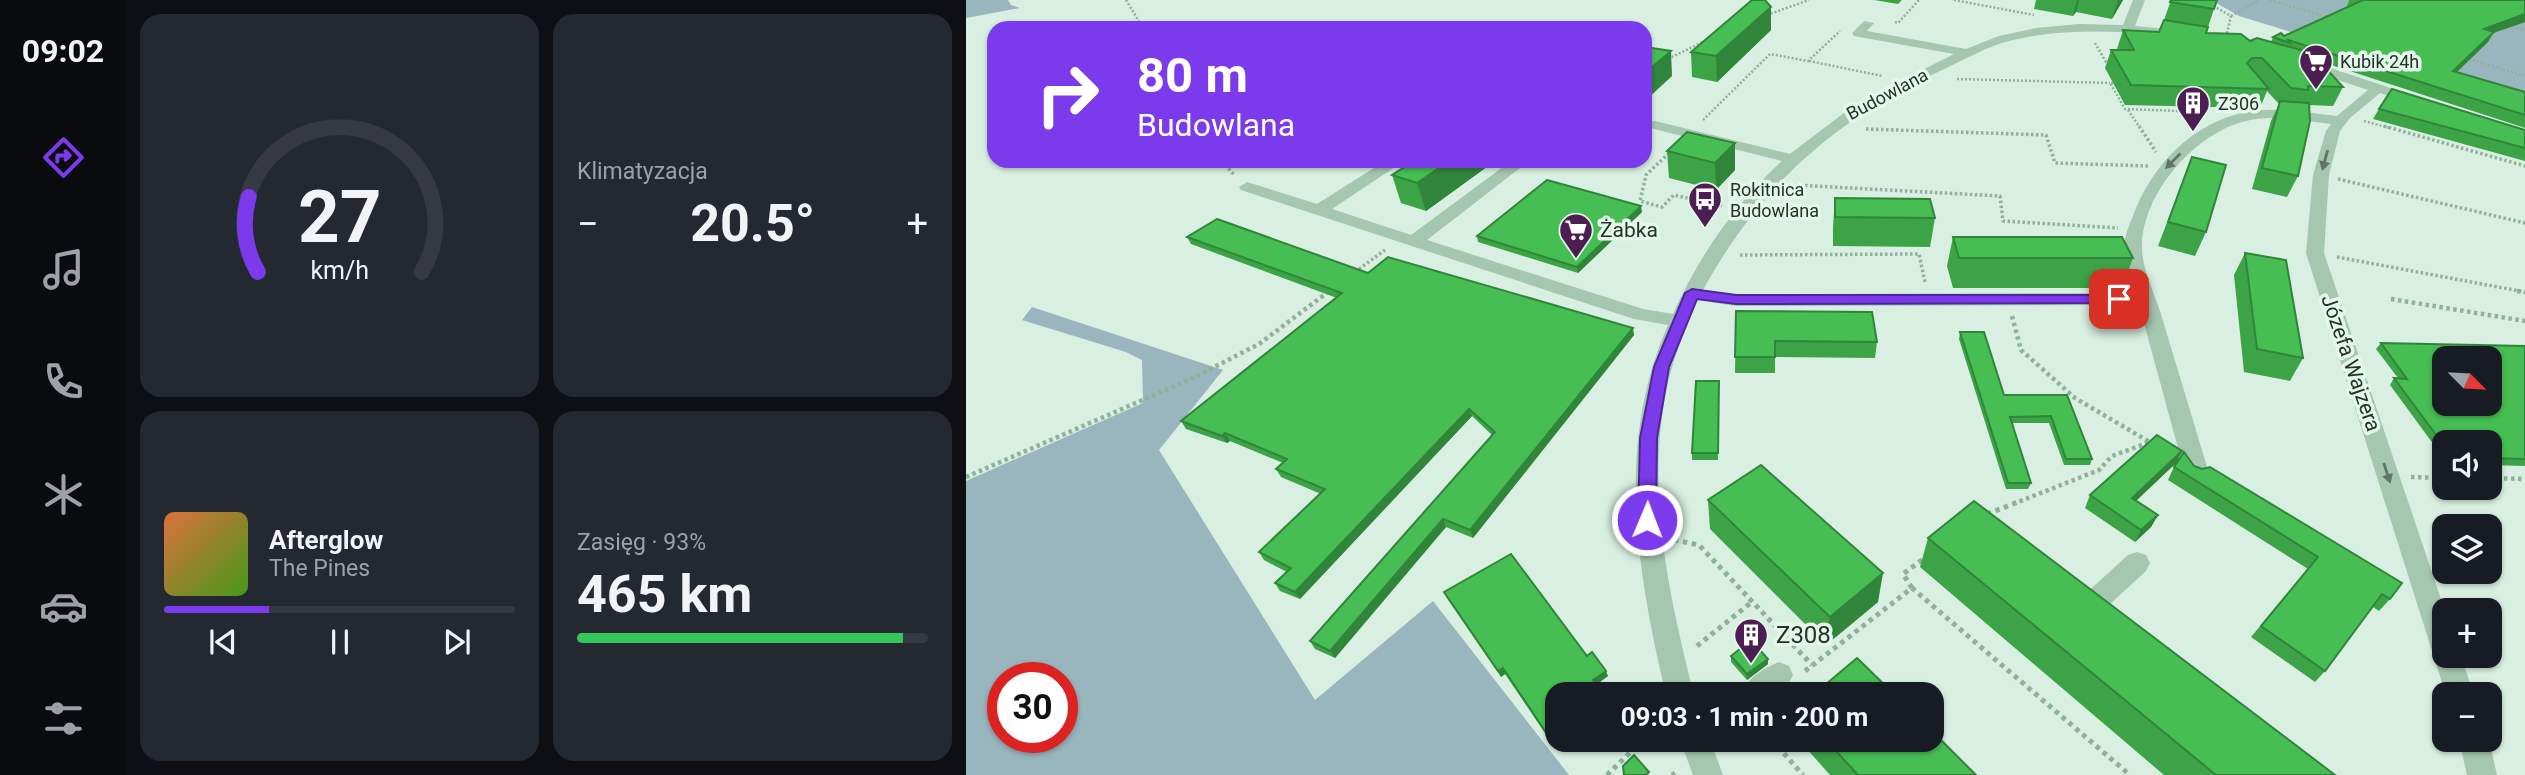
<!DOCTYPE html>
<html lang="pl">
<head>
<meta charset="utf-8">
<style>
	:root { --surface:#171b24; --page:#242831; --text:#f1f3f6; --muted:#9ea1a6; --line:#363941; --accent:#7c3aed }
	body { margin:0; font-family:Roboto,sans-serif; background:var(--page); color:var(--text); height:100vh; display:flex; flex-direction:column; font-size:26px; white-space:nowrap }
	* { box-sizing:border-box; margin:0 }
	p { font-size:23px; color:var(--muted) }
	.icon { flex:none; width:38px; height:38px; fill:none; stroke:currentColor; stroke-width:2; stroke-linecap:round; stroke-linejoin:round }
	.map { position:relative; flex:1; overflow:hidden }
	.panel { display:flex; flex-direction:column; gap:14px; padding:14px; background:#0d0f14; width:840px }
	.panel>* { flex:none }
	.top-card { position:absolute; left:21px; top:21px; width:665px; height:147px; border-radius:21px; box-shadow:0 2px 5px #0004; background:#7c3aed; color:#fff; overflow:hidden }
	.needle { width:46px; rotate:114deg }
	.fabs { position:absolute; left:1466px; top:346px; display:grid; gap:14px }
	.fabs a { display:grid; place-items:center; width:70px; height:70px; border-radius:14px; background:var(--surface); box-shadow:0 2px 5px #0004; font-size:35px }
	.speed { position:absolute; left:21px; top:662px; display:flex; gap:14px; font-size:35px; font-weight:700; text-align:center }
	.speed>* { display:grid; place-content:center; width:91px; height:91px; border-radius:50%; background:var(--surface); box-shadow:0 2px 5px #0004; line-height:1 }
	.speed .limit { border:10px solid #d22; background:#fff; color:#111 }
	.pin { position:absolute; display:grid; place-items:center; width:60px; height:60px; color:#fff; margin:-30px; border-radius:14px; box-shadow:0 4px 10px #0006 }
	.me { position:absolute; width:77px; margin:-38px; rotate:1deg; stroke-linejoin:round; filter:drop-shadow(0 0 5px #0008) }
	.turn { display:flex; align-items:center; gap:24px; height:147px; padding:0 35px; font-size:32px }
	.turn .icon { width:91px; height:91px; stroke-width:2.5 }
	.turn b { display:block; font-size:49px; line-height:60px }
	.big { font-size:52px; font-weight:700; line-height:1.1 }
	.panel .card { flex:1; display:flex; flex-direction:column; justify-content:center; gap:10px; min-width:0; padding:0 24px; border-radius:21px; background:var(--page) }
	.panel .dial { align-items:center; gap:0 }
	.dial svg { height:182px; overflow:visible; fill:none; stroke:var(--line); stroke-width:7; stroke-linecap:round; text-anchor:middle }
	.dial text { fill:var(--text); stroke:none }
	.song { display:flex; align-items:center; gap:21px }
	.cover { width:84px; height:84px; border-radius:10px; background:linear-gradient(135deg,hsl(20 70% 55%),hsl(100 70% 35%)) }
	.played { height:7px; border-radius:4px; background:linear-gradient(90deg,var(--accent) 30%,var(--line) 30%) }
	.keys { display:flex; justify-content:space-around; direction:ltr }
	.heat { display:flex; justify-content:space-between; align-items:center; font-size:38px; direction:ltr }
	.charge { height:10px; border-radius:5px; background:linear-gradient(90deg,#34c759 93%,var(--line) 0) }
	.panel .tiles { flex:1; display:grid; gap:14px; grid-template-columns:repeat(2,1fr) }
	.trip { position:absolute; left:579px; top:682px; width:399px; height:70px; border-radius:21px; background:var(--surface); box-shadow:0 2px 5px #0004; font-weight:700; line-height:70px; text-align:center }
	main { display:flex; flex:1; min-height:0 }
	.tabs { display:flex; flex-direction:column; width:126px; justify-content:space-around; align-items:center; background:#090b0e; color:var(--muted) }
	.tabs .icon { width:49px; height:49px }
	.tabs .on { color:var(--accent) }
	.tabs b { font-size:32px; color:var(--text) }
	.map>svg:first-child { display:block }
	.green { fill:#99b5bd; fill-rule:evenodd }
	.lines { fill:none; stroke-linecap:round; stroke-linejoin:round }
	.path-far3 { stroke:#8fb199; stroke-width:2.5; stroke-dasharray:2 2; stroke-linecap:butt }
	.path-far2 { stroke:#8fb199; stroke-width:3.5; stroke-dasharray:2.5 2.5; stroke-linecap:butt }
	.path-far1 { stroke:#8fb199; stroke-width:4.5; stroke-dasharray:3.5 3.5; stroke-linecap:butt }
	.path { stroke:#8fb199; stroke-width:5; stroke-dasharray:4.5 4.5; stroke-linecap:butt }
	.minor { fill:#a5c6af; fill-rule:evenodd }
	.wall { fill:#3ca347 }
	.shaded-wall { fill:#31853a }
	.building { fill:#46be53; stroke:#31853a; stroke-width:2; fill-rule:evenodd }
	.oneway { fill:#5f7565 }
	.route { fill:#7c3aed; stroke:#51269a; stroke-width:2 }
	.labels { text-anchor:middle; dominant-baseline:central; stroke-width:7; stroke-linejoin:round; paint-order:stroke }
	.far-poi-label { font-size:18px; fill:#263228; stroke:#e3f7eb; text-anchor:start }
	.far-street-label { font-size:18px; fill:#263228; stroke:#e3f7eb }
	.poi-label { font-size:21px; fill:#263228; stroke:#e3f7eb; text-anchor:start }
	.street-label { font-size:21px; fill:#263228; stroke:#e3f7eb }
	.near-poi-label { font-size:24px; fill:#263228; stroke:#e3f7eb; text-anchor:start }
</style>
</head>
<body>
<main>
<nav class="tabs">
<b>09:02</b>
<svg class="icon on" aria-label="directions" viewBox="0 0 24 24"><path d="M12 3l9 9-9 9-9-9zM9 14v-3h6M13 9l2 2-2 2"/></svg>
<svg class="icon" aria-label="music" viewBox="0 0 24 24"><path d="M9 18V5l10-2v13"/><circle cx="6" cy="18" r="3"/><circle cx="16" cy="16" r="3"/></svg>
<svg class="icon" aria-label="phone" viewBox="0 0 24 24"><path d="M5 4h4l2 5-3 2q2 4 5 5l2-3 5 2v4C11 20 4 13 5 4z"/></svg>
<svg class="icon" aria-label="climate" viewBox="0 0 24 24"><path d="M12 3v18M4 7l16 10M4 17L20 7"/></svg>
<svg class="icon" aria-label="car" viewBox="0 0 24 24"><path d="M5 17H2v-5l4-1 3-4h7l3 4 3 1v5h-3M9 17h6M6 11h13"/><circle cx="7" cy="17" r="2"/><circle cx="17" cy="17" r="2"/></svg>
<svg class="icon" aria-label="filters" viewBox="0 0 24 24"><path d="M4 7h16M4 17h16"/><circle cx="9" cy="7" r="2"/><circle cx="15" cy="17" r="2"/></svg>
</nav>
<section class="panel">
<div class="tiles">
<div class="card dial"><svg viewBox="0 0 100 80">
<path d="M14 69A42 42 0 1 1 86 69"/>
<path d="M14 69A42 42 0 0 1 10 36" stroke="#7c3aed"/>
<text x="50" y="56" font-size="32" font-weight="700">27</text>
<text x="50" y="72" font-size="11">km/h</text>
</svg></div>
<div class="card"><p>Klimatyzacja</p>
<div class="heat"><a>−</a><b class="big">20.5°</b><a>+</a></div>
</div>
<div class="card">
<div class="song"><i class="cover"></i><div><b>Afterglow</b><p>The Pines</p></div></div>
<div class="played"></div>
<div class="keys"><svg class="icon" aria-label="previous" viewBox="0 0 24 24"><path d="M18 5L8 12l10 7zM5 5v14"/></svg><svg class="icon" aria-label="pause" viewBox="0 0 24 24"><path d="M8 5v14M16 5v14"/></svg><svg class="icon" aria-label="next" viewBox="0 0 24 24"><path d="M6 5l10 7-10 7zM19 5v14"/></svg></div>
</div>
<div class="card"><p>Zasięg · 93%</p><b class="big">465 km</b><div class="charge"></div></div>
</div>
</section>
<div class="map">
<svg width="1559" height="775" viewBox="0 0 1559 775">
	<rect width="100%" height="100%" fill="#d8efe1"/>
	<g class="green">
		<path d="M0,0H42L45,5L54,8L0,18Z"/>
		<path d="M1245,0H1559V104L1273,16Z"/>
		<path d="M66,307L257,370L193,450L349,700L467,601L603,775H0V481L177,403L176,360L160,352L56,320ZM37,677H96V737H37Z"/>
	</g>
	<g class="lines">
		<g class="path-far3">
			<path d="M160,0L177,28"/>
			<path d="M988,0L1068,15"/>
			<path d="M1237,0L1265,16L1260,37"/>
			<path d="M1304,0L1364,18"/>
			<path d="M801,15L843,0"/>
			<path d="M1265,16L1293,0"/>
			<path d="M929,22L932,23L953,0"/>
			<path d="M1543,25L1559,30"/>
			<path d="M1129,43L1140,62H1145"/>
			<path d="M1499,58L1559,76"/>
			<path d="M702,59L741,40"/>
			<path d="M843,61L916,76"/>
			<path d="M991,79L1144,83"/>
			<path d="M1147,83H1144L1159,109L1240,112"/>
			<path d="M1162,110L1174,128"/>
			<path d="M737,120L804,54L842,61L874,31"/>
			<path d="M1398,121L1424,128"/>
		</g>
		<g class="path-far2">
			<path d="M1173,126L1190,152"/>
			<path d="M1418,126L1559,166"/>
			<path d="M900,129L1080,135L1089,163L1182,166"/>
			<path d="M703,153L680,175L674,201L696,207L708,195L757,206"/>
			<path d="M256,161L269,176"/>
			<path d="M1372,179L1559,223"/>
			<path d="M829,185L1034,196L1037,221L1152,228"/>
			<path d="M774,255L953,254L959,282"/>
			<path d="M1371,257L1559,292"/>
			<path d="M389,272L419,250"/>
		</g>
		<g class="path-far1">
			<path d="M1551,291L1559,292"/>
			<path d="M1425,299L1559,321"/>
			<path d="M1046,316L1055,350L1109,398L1187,444"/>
			<path d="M0,477L227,378L293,344L362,292"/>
			<path d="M1445,477L1479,478"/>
			<path d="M1524,478L1559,479"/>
			<path d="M1047,504L1133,470L1146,456L1184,442"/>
		</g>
		<g class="path">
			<path d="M1021,514L1052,502"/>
			<path d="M708,540L733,545L846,665"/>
			<path d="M946,588L937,574L960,557"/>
			<path d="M731,646L787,601"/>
			<path d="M839,671L946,588L1164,775"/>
			<path d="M806,740L837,775"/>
			<path d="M641,775L677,740"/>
			<path d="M706,775L709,773"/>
		</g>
		<g class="minor">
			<path d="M1167,0H1179L1169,26L1222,31L1228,35L1222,39C1164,31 1105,27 1047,40C1021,46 998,60 974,71C867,121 794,186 737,290L770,294L1170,293C1166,280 1159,265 1158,252C1157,240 1163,226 1167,216C1185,166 1226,123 1280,112C1310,106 1341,113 1371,116L1402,90L1333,67V61H1343L1455,98V104L1450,105L1414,93L1384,118L1374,131L1363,175L1358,253L1479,611V656H1495L1508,695H1480L1340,253L1347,175L1360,131L1365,124C1337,121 1307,114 1280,121C1228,133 1174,196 1176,250C1177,270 1188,293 1194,311C1210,364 1226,417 1242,470L1238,476L1230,479L1222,476L1218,470L1173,305L770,306L731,300C719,330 706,360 700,392C680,494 703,596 728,695H700C671,572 649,445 702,325L668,319L275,190L273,187L281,182L351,204L419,161H438L366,209L445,235L545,161H563L461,240L677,309L707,314C732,257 770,203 816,161L684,128L682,125L684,122L689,121L824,154L891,103L988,54L888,36L886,33L898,21L908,23L901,31L1000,49L1033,36L1070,28L1113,24L1157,25Z"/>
			<path d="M1171,552L1180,555L1184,563L1180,571L1144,604L1150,615L1146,623L1137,627C1125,623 1117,616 1112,605L1116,597L1162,555Z"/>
			<path d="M813,662L823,666L827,675C817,699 797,695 774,695C780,679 798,668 813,662Z"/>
			<path d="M714,740H744L757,775H727Z"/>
			<path d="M1493,740H1523L1531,775H1501Z"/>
		</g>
	</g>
	<g class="wall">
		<path d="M908,0H936L932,4Z"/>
		<path d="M1070,0H1157L1146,19L1110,12L1107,16L1068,9Z"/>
		<path d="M1205,0H1251L1240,33L1284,41L1305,42L1307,37L1318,36L1383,7L1381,6L1383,0H1559V22L1527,33L1522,42L1491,72L1559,92V128L1353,61L1377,87L1367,106L1343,105L1332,176L1321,197L1286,189L1305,121L1313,104L1301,91L1294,108L1159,105L1139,68L1145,50H1152L1151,49L1157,30L1193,32L1198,20Z"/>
		<path d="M805,30L751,82L726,77L725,52Z"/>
		<path d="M1413,109L1559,130V161L1407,119Z"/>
		<path d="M769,143V170L750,190L703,178L701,151Z"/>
		<path d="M1226,157L1240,232L1229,256L1192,246Z"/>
		<path d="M448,161H529L460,211L435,203L426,175Z"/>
		<path d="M869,198L969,218L964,247L867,246V227Z"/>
		<path d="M676,212L612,273L512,242L511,236Z"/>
		<path d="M221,237L402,273L668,335L507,538L480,527L369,658L349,649L344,641L526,435L506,416L334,599L314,591L309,583L321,572L298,560L293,552L355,494L315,477L310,469L317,463L264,441L261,443L220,429L215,421L371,298L225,244Z"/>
		<path d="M987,237L1167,258L1156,288H987L981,266Z"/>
		<path d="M1279,253L1337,358L1324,381L1278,372L1268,275Z"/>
		<path d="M770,311L911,342L909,358L809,357V373H769Z"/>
		<path d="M994,332L1038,395H1101L1126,459L1124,465H1098L1083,423H1046L1065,483L1062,489H1040L993,339Z"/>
		<path d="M1415,343L1559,346V466L1524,465V443H1479V460L1424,385L1428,378H1432L1410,349Z"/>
		<path d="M753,381L752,460H726V453Z"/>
		<path d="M1216,451L1210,463L1170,501L1192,515L1185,527L1169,542L1119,508L1124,495Z"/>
		<path d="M1228,466L1424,599L1413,611L1407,607L1359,671L1349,682L1285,637L1342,569L1202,480L1208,467Z"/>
		<path d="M742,500L912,602L860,645L744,529Z"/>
		<path d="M962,538L1369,775H1198L954,567Z"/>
		<path d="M478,592L621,656L642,676L630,685L587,745L539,674L535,677L481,598Z"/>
		<path d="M765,656L802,659V664L781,680L765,662Z"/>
		<path d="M833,740H966L1010,775H864Z"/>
	</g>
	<g class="shaded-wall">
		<path d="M1111,0H1113L1110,12L1107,16Z"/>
		<path d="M1152,0H1157L1146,19Z"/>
		<path d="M805,7V30L751,82L750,56Z"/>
		<path d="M1559,14V22L1527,33L1522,42L1481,81L1487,71L1518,29Z"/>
		<path d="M705,51L706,76L679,101V73Z"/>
		<path d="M769,143V170L750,190L749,163Z"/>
		<path d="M483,161H529L460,211L451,183Z"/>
		<path d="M675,206L676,212L612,273L611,267Z"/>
		<path d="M667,328L668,335L507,538L504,530Z"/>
		<path d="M503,409L506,416L334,599L329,592Z"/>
		<path d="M259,433L264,441L261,443L256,436Z"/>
		<path d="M1216,451L1210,463L1160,510L1166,498Z"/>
		<path d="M1192,515L1185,527L1169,542L1175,530Z"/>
		<path d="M477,519L480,527L369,658L364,651Z"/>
		<path d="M917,573L912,602L860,645L864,617Z"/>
		<path d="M802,659V664L781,680V674Z"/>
		<path d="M537,668L539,674L535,677L532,671Z"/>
		<path d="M640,671L642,676L628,686L627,680Z"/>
		<path d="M592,735V740H594L587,745L585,740Z"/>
	</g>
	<g class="building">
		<path d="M786,0H799L805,7L750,56L725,52Z"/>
		<path d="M1205,0H1251L1248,9L1204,2Z"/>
		<path d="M1397,0H1559V14L1518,29L1528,32L1487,71L1559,92V115L1322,40L1324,43L1307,37L1315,33L1318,36Z"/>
		<path d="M1198,20L1242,27L1240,33L1275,34L1284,41L1291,38L1346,53L1377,87L1342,86V90L1325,88L1296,58H1286L1281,63L1303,89L1165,85L1145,50H1168L1157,30L1193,32Z"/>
		<path d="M679,47L705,51L679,73Z"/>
		<path d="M1426,89L1559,130V148L1413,109Z"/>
		<path d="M1314,101L1343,103L1344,121L1332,176L1296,168Z"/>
		<path d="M721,132L769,143L749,163L701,151Z"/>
		<path d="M1226,157L1260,165L1240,232L1202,222Z"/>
		<path d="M448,161H483L451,183L426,175Z"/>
		<path d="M581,180L675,206L611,267L511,236Z"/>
		<path d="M869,198L964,199L969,218L869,217Z"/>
		<path d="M251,219L402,273L422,257L667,328L504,530L477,519L364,651L344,641L529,432L503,409L329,592L309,583L325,568L293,552L359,489L310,469L321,459L259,433L256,436L215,421L376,293L221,237Z"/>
		<path d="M987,237H1156L1167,258H993Z"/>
		<path d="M1279,253L1320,260L1337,358L1291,349Z"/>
		<path d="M770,311L906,312L911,342L809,341V357H769Z"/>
		<path d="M994,332H1018L1038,395H1101L1126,459H1100L1085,416L1044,417L1065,483H1042Z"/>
		<path d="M1415,343L1559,346V459L1524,458V443H1479V447L1428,378L1441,379ZM1479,359H1524V404H1479Z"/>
		<path d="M730,381H753L752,453H726Z"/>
		<path d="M1191,435L1216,451L1166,498L1192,515L1175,530L1124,495Z"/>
		<path d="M1218,452L1228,466L1236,469L1244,467L1436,583L1424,599L1416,594L1359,671L1295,626L1352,557L1208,467Z"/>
		<path d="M795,465L917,573L864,617L742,500Z"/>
		<path d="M1008,501L1369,775H1250L962,538Z"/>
		<path d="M545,554L621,656L626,652L640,671L627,680L637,695H592V735L585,740L537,668L532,671L478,592Z"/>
		<path d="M785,640L802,659L781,674L765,656Z"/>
		<path d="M891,658L929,695H847Z"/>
		<path d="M966,731L1010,775H892L860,740H966Z"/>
		<path d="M668,755L683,772L680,775H658L657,766Z"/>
	</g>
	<defs><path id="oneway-solid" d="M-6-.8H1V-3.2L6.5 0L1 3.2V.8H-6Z" transform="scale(1.75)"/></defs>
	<g class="oneway">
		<use href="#oneway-solid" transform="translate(1359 160) rotate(105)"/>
		<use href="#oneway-solid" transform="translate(1207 161) rotate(135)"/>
		<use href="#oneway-solid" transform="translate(1421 473) rotate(72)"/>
	</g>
	<path class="route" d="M726,289L770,295H1153L1160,299L1153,303L770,304L731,299L703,367L691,438L690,520L687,525L681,527L674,525L672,520L674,438L688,367L719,293Z"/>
	<defs>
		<g id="supermarket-pin" transform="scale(1.75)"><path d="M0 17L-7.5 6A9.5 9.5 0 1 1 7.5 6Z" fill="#4d1e51" stroke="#e3f7eb"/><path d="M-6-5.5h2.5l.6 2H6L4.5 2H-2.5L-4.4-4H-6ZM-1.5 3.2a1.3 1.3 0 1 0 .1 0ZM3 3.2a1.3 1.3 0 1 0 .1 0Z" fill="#fff"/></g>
		<g id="building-pin" transform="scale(1.75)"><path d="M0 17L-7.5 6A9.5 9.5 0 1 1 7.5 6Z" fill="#4d1e51" stroke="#e3f7eb"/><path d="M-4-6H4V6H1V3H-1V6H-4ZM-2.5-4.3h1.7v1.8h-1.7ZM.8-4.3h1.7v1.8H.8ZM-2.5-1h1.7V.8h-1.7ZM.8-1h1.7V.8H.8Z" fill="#fff"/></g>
		<g id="bus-pin" transform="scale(1.75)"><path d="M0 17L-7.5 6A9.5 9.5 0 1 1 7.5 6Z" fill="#4d1e51" stroke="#e3f7eb"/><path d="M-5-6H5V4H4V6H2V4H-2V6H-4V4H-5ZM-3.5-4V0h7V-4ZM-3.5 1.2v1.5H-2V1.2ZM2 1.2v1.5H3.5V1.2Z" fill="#fff"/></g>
	</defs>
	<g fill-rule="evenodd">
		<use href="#supermarket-pin" x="1350" y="61"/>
		<use href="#building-pin" x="1227" y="103"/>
		<use href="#bus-pin" x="739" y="199"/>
		<use href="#supermarket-pin" x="610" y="230"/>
		<use href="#building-pin" x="785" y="635"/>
	</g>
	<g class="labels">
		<g class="far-poi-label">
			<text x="1374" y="61">Kubik 24h</text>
			<text x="1252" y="103">Z306</text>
			<text x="764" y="189">Rokitnica<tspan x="764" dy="21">Budowlana</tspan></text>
		</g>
		<g class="far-street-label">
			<text transform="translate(921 94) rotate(-28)">Budowlana</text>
		</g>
		<g class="poi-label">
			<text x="634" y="230">Żabka</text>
		</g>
		<g class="street-label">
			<text transform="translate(1385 363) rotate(71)">Józefa Wajzera</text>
		</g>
		<g class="near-poi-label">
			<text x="810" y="635">Z308</text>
		</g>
	</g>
</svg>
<div class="fabs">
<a><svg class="needle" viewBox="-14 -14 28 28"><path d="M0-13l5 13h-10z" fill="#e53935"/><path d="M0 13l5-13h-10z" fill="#9ea1a6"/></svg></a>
<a><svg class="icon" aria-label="sound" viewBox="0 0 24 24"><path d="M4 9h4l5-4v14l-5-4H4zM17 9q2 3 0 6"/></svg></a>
<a><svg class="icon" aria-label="layers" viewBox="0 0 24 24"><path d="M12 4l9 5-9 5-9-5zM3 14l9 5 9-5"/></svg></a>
<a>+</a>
<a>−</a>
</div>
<div class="speed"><div class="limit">30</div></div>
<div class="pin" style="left:1153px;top:299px;background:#d93025"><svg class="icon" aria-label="arrive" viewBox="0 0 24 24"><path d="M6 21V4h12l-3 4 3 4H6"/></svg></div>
<svg class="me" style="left:681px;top:520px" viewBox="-20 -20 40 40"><circle r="17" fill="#7c3aed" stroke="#fff" stroke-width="3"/><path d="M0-11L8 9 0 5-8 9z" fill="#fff"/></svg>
<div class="trip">09:03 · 1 min · 200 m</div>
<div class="top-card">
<div class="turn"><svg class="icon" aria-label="right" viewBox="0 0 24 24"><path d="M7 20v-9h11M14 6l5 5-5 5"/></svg><div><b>80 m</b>Budowlana</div></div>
</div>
</div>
</main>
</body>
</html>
